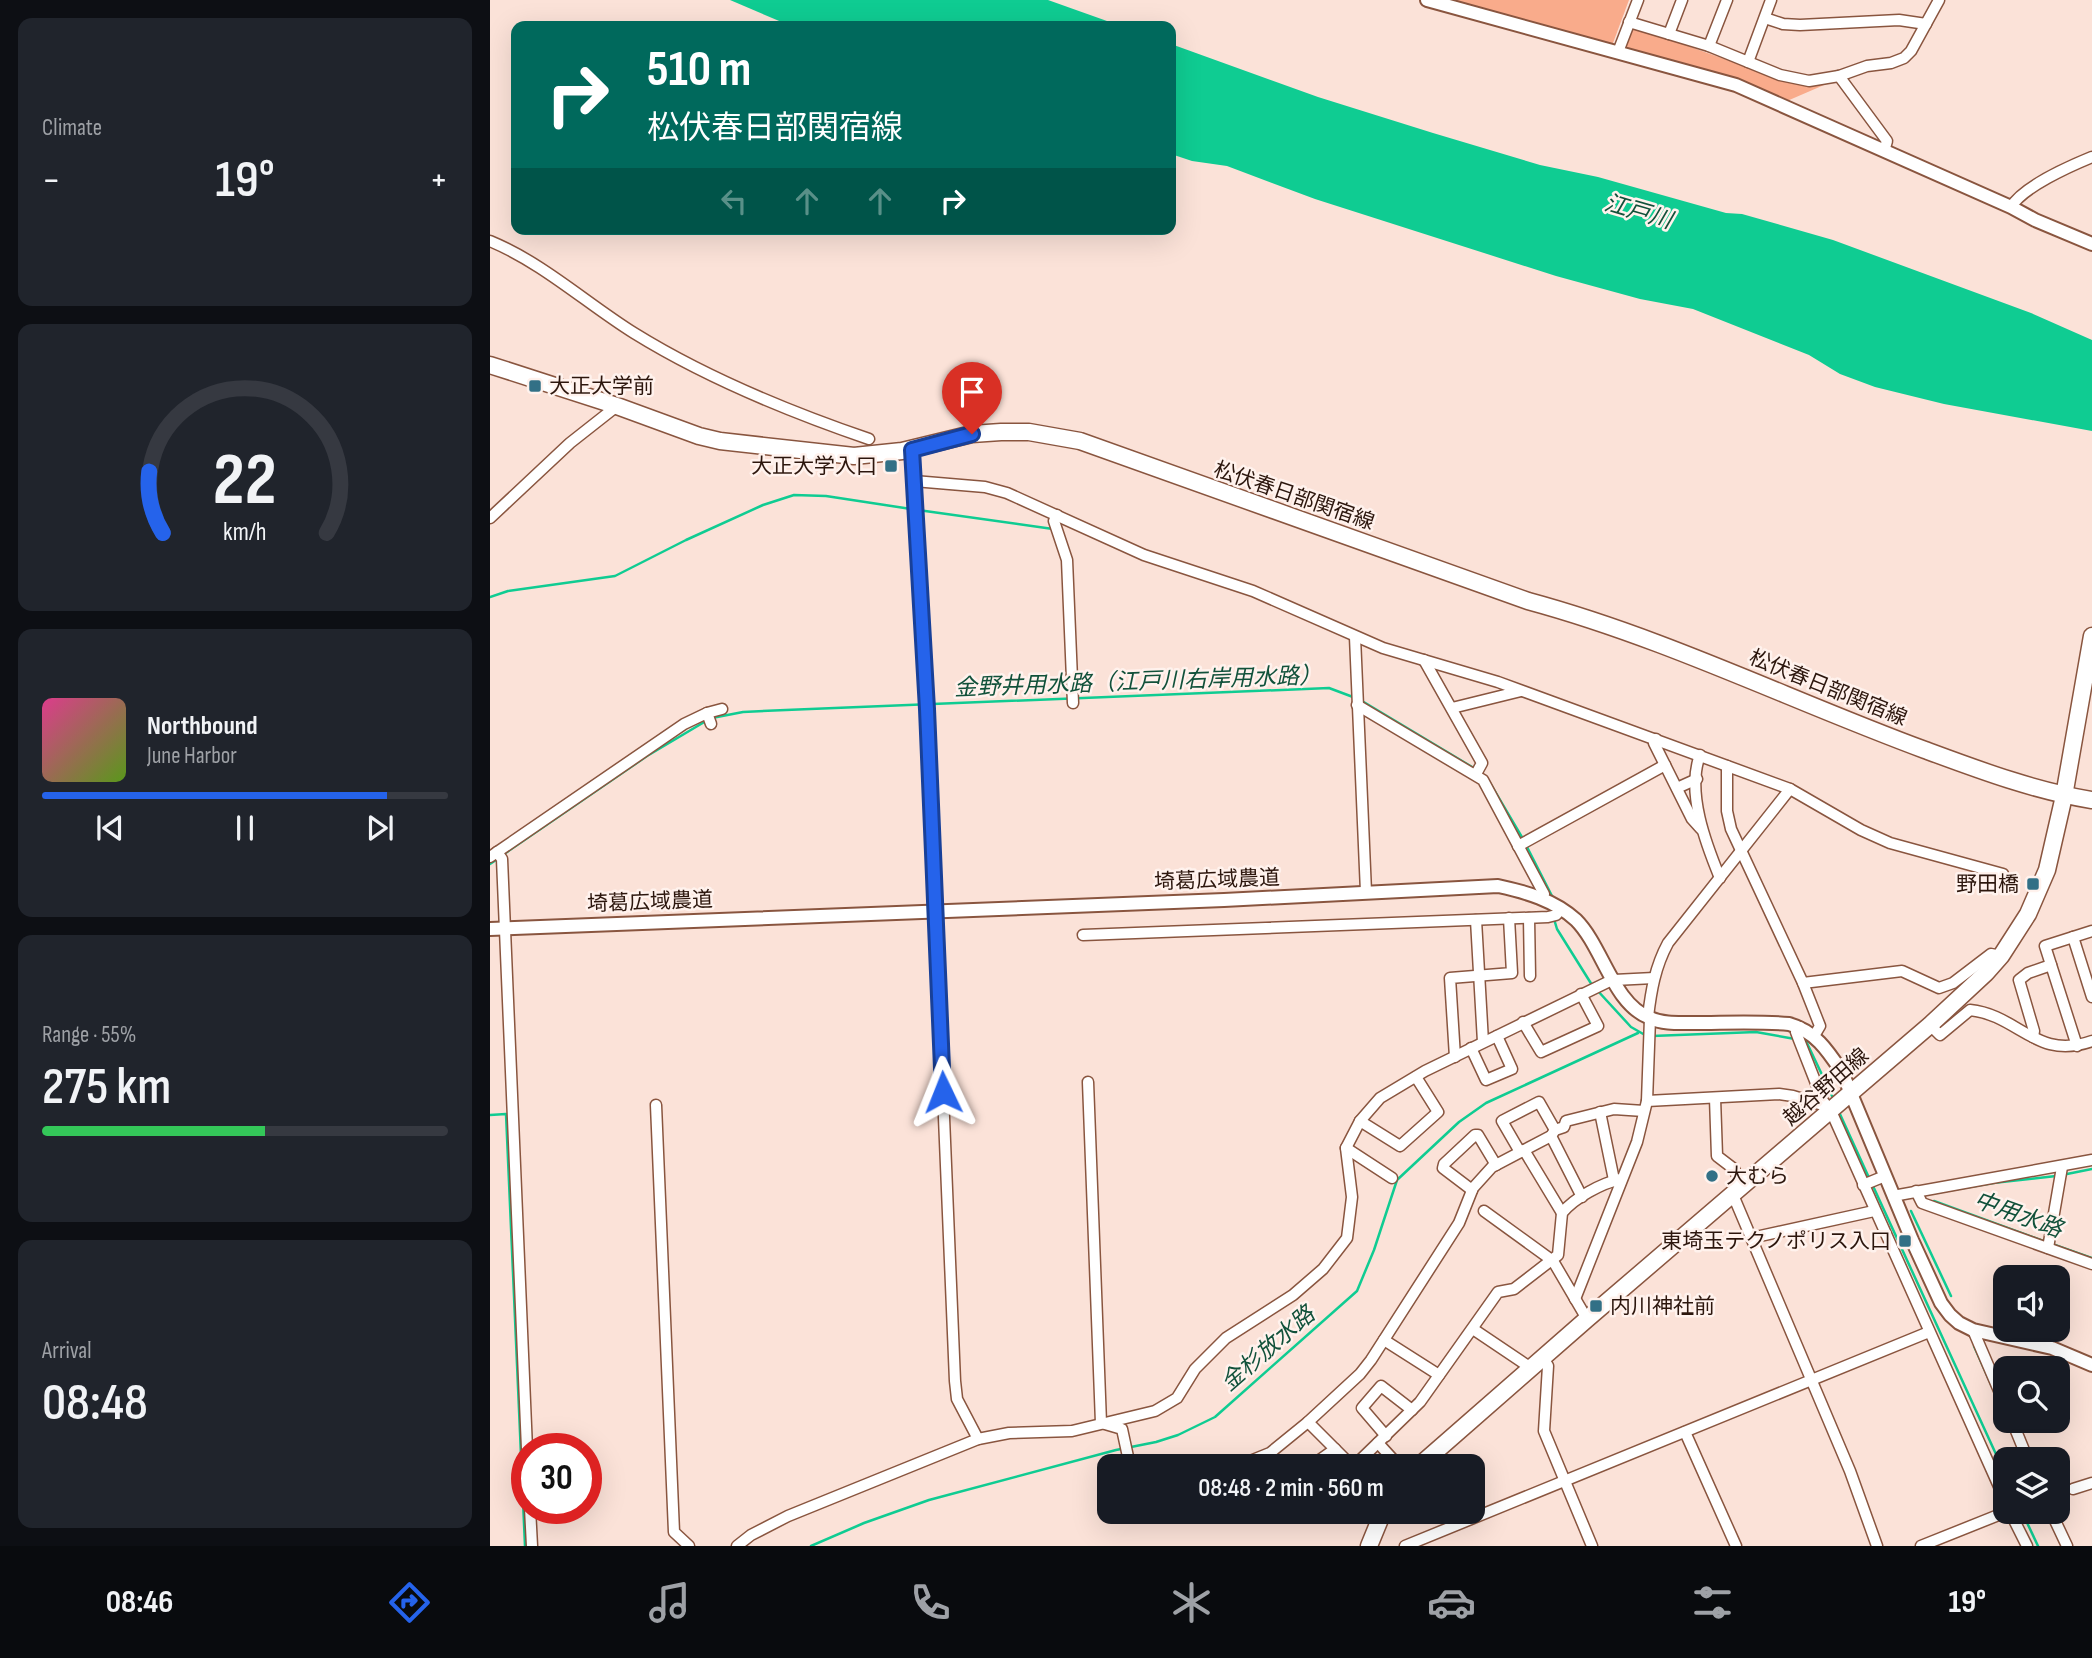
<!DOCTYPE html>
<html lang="en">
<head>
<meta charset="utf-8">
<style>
	:root { --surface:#171b24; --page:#20242c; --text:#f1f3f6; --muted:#9ea1a6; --line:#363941; --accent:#2563eb }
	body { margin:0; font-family:"Sofia Sans Condensed","Noto Sans JP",sans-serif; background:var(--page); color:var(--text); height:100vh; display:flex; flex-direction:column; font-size:26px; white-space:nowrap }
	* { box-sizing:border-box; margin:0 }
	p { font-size:23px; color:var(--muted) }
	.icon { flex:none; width:38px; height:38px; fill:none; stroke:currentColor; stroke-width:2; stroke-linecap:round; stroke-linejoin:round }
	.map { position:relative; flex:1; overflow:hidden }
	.side { display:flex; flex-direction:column; gap:18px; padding:18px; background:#0d0f14; width:490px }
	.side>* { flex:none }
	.hud { position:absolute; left:21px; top:21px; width:665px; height:214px; border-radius:14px; box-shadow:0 7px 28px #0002; background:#00695c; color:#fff; overflow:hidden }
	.controls { position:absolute; left:1503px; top:1265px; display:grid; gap:14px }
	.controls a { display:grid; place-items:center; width:77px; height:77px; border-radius:14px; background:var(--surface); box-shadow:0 7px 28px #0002; font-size:35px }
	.speed { position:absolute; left:21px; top:1433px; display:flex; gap:14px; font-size:35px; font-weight:700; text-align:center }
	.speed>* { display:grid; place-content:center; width:91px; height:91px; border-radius:50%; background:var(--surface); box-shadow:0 7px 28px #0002; line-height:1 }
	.speed .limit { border:10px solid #d22; background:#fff; color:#111 }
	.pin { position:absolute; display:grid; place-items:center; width:60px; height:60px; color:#fff; margin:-72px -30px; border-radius:50% 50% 50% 0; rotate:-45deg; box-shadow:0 0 7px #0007 }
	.pin .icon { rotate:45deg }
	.me { position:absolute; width:77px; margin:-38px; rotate:358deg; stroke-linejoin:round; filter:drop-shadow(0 0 5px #0008) }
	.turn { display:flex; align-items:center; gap:24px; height:147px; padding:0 21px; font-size:32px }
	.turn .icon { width:91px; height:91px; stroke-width:2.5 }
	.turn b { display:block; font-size:49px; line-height:60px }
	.lanes { display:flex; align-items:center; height:66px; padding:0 21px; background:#0003; justify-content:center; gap:35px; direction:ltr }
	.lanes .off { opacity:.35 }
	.big { font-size:52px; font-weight:600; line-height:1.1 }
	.side .card { flex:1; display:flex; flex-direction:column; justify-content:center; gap:10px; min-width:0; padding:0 24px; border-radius:14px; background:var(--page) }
	.side .dial { align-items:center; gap:0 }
	.dial svg { height:182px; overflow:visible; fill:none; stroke:var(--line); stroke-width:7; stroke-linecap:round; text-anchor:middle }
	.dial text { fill:var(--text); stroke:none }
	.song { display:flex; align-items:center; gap:21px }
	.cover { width:84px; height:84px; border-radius:10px; background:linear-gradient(135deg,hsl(330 70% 55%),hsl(90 70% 35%)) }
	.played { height:7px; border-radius:4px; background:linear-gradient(90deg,var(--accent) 85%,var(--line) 85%) }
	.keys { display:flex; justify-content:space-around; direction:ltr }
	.heat { display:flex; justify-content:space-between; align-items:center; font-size:38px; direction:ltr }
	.charge { height:10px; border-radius:5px; background:linear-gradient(90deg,#34c759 55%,var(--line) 0) }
	.trip { position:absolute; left:607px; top:1454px; width:388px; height:70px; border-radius:14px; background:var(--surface); box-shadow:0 7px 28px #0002; font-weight:600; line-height:70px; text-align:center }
	.tab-bar { display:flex; height:112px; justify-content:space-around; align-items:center; background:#090b0e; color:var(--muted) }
	.tab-bar .icon { width:49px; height:49px }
	.tab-bar .active { color:var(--accent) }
	.tab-bar b { font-size:32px; color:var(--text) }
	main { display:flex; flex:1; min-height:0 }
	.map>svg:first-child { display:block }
	.green { fill:#f9ab8b }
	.water { fill:#0fcc92 }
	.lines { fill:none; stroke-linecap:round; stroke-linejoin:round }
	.stream { stroke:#0fcc92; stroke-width:2.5 }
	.minor-casing { stroke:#89553f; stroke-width:13 }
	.tertiary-casing { stroke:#89553f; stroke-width:16 }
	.primary-casing { stroke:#89553f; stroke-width:19 }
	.minor { stroke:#fff; stroke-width:10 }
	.tertiary { stroke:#fff; stroke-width:12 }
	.primary { stroke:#fff; stroke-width:16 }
	.route-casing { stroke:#184099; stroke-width:18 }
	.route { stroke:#2563eb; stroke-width:12 }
	.poi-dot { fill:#327086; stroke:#fff2ed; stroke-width:2.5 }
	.labels { text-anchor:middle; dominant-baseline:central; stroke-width:5; stroke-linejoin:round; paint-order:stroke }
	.poi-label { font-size:21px; fill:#2c160d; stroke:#fff2ed; text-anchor:start }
	.street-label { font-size:21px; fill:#2c160d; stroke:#fff2ed }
	.water-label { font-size:23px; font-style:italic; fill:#11513a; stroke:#fff2ed }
</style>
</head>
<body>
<main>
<section class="side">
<div class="card"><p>Climate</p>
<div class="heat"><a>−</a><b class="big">19°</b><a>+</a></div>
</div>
<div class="card dial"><svg viewBox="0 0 100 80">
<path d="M14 69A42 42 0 1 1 86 69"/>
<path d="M14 69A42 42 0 0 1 8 42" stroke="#2563eb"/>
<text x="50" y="56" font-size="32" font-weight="700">22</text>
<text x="50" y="72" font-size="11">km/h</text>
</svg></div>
<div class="card">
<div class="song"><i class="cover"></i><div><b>Northbound</b><p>June Harbor</p></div></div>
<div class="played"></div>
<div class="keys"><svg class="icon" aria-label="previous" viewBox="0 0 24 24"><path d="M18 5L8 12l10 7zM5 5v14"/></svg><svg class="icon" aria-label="pause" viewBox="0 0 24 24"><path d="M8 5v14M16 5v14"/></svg><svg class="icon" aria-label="next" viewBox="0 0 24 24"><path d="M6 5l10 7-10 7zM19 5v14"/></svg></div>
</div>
<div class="card"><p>Range · 55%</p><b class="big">275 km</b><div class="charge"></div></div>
<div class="card"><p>Arrival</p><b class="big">08:48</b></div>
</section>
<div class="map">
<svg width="1602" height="1546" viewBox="0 0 1602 1546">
	<rect width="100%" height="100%" fill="#fbe2d8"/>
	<g class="green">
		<path d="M960,0H1139L1123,43L1120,44L1018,18Z"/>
		<path d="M1145,27L1301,83L1314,85L1341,82L1297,101L1137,49L1135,46L1141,29Z"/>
	</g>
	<g class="water">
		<path d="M240,0H558L631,26H301Z"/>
		<path d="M681,44L828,97L943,133L1050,165L1108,177L1236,213L1252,214L1343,240L1541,313L1602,340V431L1454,404L1385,387L1350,374L1319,355L1203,309L1150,299L1066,276L825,199L737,166L702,161L681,154Z"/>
	</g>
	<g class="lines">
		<g class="stream">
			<path d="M428,510L563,529"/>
			<path d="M0,597L18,591L125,576L196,540L273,505L304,495L336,496L421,509"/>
			<path d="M872,701L987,770"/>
			<path d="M222,718L253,712L296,710L839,688L863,697"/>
			<path d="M997,778L1033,839"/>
			<path d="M1036,845L1063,898"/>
			<path d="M14,854L157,756L216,721"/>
			<path d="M0,864L9,858"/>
			<path d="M1064,919L1067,929L1102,985"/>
			<path d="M1107,990L1141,1027L1155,1035"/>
			<path d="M1162,1036L1266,1032L1305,1039"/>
			<path d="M1312,1040L1316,1041L1344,1100"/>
			<path d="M1349,1112L1380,1180"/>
			<path d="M0,1115L16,1114L35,1546"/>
			<path d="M1572,1175L1602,1169"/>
			<path d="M1383,1186L1516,1476"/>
			<path d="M1445,1193L1503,1183L1566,1176"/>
			<path d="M1444,1201L1556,1242"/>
			<path d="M1421,1211L1461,1296"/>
			<path d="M1562,1244L1602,1258"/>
			<path d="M1484,1346L1516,1418"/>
			<path d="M1532,1512L1548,1546"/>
			<path d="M321,1546L374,1523L439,1500L626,1450L666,1442L688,1435L725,1417L867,1291L884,1250L907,1180L969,1122L996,1103L1148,1033"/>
		</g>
		<g class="minor-casing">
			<g id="minor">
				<path d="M1275,18L1293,24L1310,25L1409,20L1436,24"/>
				<path d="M1139,22L1219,46L1290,75L1319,81L1349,76L1377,66L1401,63L1414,58L1421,51L1449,0"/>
				<path d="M1179,34L1192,0"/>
				<path d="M1219,46L1237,0"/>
				<path d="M1128,52L1148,0"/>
				<path d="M1258,62L1281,0"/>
				<path d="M1349,76L1397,141L1394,151"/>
				<path d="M1521,207C1533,187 1580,166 1602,157"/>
				<path d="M0,241C53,263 96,303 144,333C215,377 300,412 379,439"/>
				<path d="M422,450L437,710L465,1381L467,1399L488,1439"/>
				<path d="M424,481L495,487L517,493L654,555L763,591L893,648L1008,682L1300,789L1371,830L1400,843L1513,874"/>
				<path d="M567,515L564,521L577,560L583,703"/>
				<path d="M0,518L80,443L127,406"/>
				<path d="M865,637L876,892"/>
				<path d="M934,660L992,763L986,774"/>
				<path d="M867,705L993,780L1054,894L1052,899"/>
				<path d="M962,708L1031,691"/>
				<path d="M217,713L221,724"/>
				<path d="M1166,739L1164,743L1202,819L1211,829"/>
				<path d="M1210,755C1196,792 1216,844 1230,878"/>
				<path d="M1237,766V811L1241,829L1313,983L1330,1026L1324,1036"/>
				<path d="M1187,788L1207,779"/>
				<path d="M1028,846L1175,765"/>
				<path d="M7,852L12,859L37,1449"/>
				<path d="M0,857L194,724L217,713L232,709"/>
				<path d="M1039,918L1040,976"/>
				<path d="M986,920L993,1042"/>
				<path d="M593,935L1058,917L1066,915L1071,909"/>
				<path d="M1583,937L1602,997"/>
				<path d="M1124,980L1164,978"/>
				<path d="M1313,983L1412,971L1449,988L1463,983L1501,954L1511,956"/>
				<path d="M1158,1017C1161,991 1165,967 1178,943L1300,789"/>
				<path d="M1033,1022L1051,1052L1108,1026L1091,994"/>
				<path d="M1440,1025L1450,1035L1480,1010C1529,1015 1546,1061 1602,1041"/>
				<path d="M1310,1027L1306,1032L1309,1040L1333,1101L1341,1111L1516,1502"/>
				<path d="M1543,1037L1544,1031L1529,980L1538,973L1561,965"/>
				<path d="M1587,1046L1555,946L1602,931"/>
				<path d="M981,1048L996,1080L1022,1069L1007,1036"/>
				<path d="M965,1057L960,978L1022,973L1019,918"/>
				<path d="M598,1082L611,1423"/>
				<path d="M1225,1098L1227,1156L1244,1169L1252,1186"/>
				<path d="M1157,1101L1289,1094L1303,1096L1336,1106"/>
				<path d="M166,1105L184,1532L199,1546"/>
				<path d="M1110,1112L1124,1180"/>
				<path d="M870,1121L910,1146L948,1112L926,1077"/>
				<path d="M1061,1136L1092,1197"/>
				<path d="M856,1148L902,1178"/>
				<path d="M1034,1150L1072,1213"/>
				<path d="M1030,1152L1012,1121L1049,1102L1065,1130"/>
				<path d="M1373,1185L1395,1176"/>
				<path d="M982,1190L953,1168L954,1164L985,1135H988L1006,1165"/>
				<path d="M1426,1191L1432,1203L1602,1264"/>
				<path d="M1243,1195L1360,1471L1387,1546"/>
				<path d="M1403,1196L1602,1160"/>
				<path d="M994,1211L1063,1261L1097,1319"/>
				<path d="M1261,1238L1384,1211"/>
				<path d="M1558,1248L1572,1167"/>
				<path d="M1085,1299L1147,1142L1157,1101L1160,1018"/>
				<path d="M983,1329L1041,1368"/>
				<path d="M1483,1330L1516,1407"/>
				<path d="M894,1340L949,1375"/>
				<path d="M1053,1358L1058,1366L1054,1431L1102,1546"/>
				<path d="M1522,1421L1538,1460"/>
				<path d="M818,1422L862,1466"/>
				<path d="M615,1424L632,1429L640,1466"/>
				<path d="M1195,1432L1246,1546"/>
				<path d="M896,1436L872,1408L891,1386L922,1410"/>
				<path d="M888,1443L909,1466"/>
				<path d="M748,1466L780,1453L818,1422L870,1374L881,1360L969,1223L983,1188L1002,1167L1061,1136L1065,1130L1074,1127L1076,1121L1124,1109L1154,1111"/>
				<path d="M821,1466L845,1449"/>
				<path d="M864,1466L930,1402L1008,1292L1024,1289L1068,1255L1072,1213C1084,1198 1112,1183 1131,1179"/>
				<path d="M1583,1489L1602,1483"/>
				<path d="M40,1508L42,1546"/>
				<path d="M1520,1512L1537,1546"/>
				<path d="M1561,1512L1577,1546"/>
				<path d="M247,1546L261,1535L298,1516L488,1439L519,1433L582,1431L665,1411L687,1398L705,1369L736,1338L803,1295L833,1269L857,1238L862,1197L856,1148L870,1121L890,1098L935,1071L1124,979"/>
				<path d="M915,1546L1439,1332"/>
				<path d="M1431,1546L1516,1512"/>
			</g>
		</g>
		<g class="tertiary-casing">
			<g id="tertiary">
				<path d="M937,0L1246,85L1521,207L1545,220L1602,244"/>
				<path d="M0,929L734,900L1008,886C1036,892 1064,900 1086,920C1113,947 1123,1004 1160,1018C1173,1024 1188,1023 1202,1023C1234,1023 1268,1021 1299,1024C1325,1031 1338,1051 1352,1072L1422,1240L1451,1303L1460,1315L1469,1323L1483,1330L1562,1348L1602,1365"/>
			</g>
		</g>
		<g class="primary-casing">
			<g id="primary">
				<path d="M0,365L127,406L209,436L230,441L364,456L412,451L482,434L511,432H539L590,441L1038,601C1175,638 1302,701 1435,750C1489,770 1545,791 1602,800"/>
				<path d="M929,1466L1097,1319L1440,1025L1496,973L1511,956L1538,914L1557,870L1574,796L1602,636"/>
				<path d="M879,1546L893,1512"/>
			</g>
		</g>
		<use href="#minor" class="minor"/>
		<use href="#tertiary" class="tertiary"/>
		<use href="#primary" class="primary"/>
	</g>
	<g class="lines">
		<g class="route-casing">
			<path id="route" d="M453,1092L437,709L422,450L482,434"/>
		</g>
		<use href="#route" class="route"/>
	</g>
	<g class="poi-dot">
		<rect x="38" y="379" width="14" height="14" rx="3.5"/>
		<rect x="394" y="459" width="14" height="14" rx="3.5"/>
		<rect x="1536" y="877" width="14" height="14" rx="3.5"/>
		<circle cx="1222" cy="1176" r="7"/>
		<rect x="1408" y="1234" width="14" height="14" rx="3.5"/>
		<rect x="1099" y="1299" width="14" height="14" rx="3.5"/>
	</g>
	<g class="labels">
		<g class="poi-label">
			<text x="59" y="386">大正大学前</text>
			<text x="387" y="466" text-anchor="end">大正大学入口</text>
			<text x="1529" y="884" text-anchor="end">野田橋</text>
			<text x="1236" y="1176">大むら</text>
			<text x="1401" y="1241" text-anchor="end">東埼玉テクノポリス入口</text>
			<text x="1120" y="1306">内川神社前</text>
		</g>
		<g class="street-label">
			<text transform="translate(804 496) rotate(19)">松伏春日部関宿線</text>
			<text transform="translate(1338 688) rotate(22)">松伏春日部関宿線</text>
			<text transform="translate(727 880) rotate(-2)">埼葛広域農道</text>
			<text transform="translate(160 902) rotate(-2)">埼葛広域農道</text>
			<text transform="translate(1336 1087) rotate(-41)">越谷野田線</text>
		</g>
		<g class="water-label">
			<text transform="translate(1148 212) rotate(16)">江戸川</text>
			<text transform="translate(648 682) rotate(-2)">金野井用水路（江戸川右岸用水路）</text>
			<text transform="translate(1528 1215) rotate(20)">中用水路</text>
			<text transform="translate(778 1349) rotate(-41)">金杉放水路</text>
		</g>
	</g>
</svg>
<div class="controls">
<a><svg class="icon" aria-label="sound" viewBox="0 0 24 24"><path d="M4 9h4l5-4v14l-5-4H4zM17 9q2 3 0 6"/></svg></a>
<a><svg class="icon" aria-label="search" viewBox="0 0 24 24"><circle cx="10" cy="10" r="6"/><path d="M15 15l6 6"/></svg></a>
<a><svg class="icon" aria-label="layers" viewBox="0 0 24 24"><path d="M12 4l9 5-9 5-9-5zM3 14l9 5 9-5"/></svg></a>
</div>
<div class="speed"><div class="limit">30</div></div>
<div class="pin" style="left:482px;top:434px;background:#d93025"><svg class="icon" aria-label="arrive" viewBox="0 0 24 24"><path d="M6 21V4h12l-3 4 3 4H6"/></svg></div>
<svg class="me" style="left:453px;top:1092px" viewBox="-20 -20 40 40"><path d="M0-17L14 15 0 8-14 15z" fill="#2563eb" stroke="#fff" stroke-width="4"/></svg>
<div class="trip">08:48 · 2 min · 560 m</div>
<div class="hud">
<div class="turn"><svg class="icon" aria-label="right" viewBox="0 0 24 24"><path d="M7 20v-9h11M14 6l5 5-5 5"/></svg><div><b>510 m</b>松伏春日部関宿線</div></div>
<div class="lanes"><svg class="icon off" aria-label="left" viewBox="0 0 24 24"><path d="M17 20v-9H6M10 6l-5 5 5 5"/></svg><svg class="icon off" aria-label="ahead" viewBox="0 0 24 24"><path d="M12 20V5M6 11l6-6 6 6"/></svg><svg class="icon off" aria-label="ahead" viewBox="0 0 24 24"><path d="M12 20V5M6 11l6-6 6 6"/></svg><svg class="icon" aria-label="right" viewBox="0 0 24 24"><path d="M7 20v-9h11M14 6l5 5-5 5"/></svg></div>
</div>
</div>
</main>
<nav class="tab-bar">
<b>08:46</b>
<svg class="icon active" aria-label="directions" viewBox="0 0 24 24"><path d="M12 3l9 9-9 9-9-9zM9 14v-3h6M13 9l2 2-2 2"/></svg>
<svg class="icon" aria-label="music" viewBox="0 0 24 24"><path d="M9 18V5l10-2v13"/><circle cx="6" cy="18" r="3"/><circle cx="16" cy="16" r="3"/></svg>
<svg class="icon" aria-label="phone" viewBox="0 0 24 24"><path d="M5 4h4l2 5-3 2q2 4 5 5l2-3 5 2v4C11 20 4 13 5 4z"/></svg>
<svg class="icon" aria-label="climate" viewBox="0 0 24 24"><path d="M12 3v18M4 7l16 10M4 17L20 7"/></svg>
<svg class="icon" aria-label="car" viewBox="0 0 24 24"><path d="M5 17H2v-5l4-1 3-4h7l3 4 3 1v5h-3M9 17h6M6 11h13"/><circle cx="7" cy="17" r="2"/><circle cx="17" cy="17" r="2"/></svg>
<svg class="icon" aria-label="filters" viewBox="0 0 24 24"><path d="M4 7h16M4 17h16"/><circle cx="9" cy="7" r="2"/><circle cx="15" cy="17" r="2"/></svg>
<b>19°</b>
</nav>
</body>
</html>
